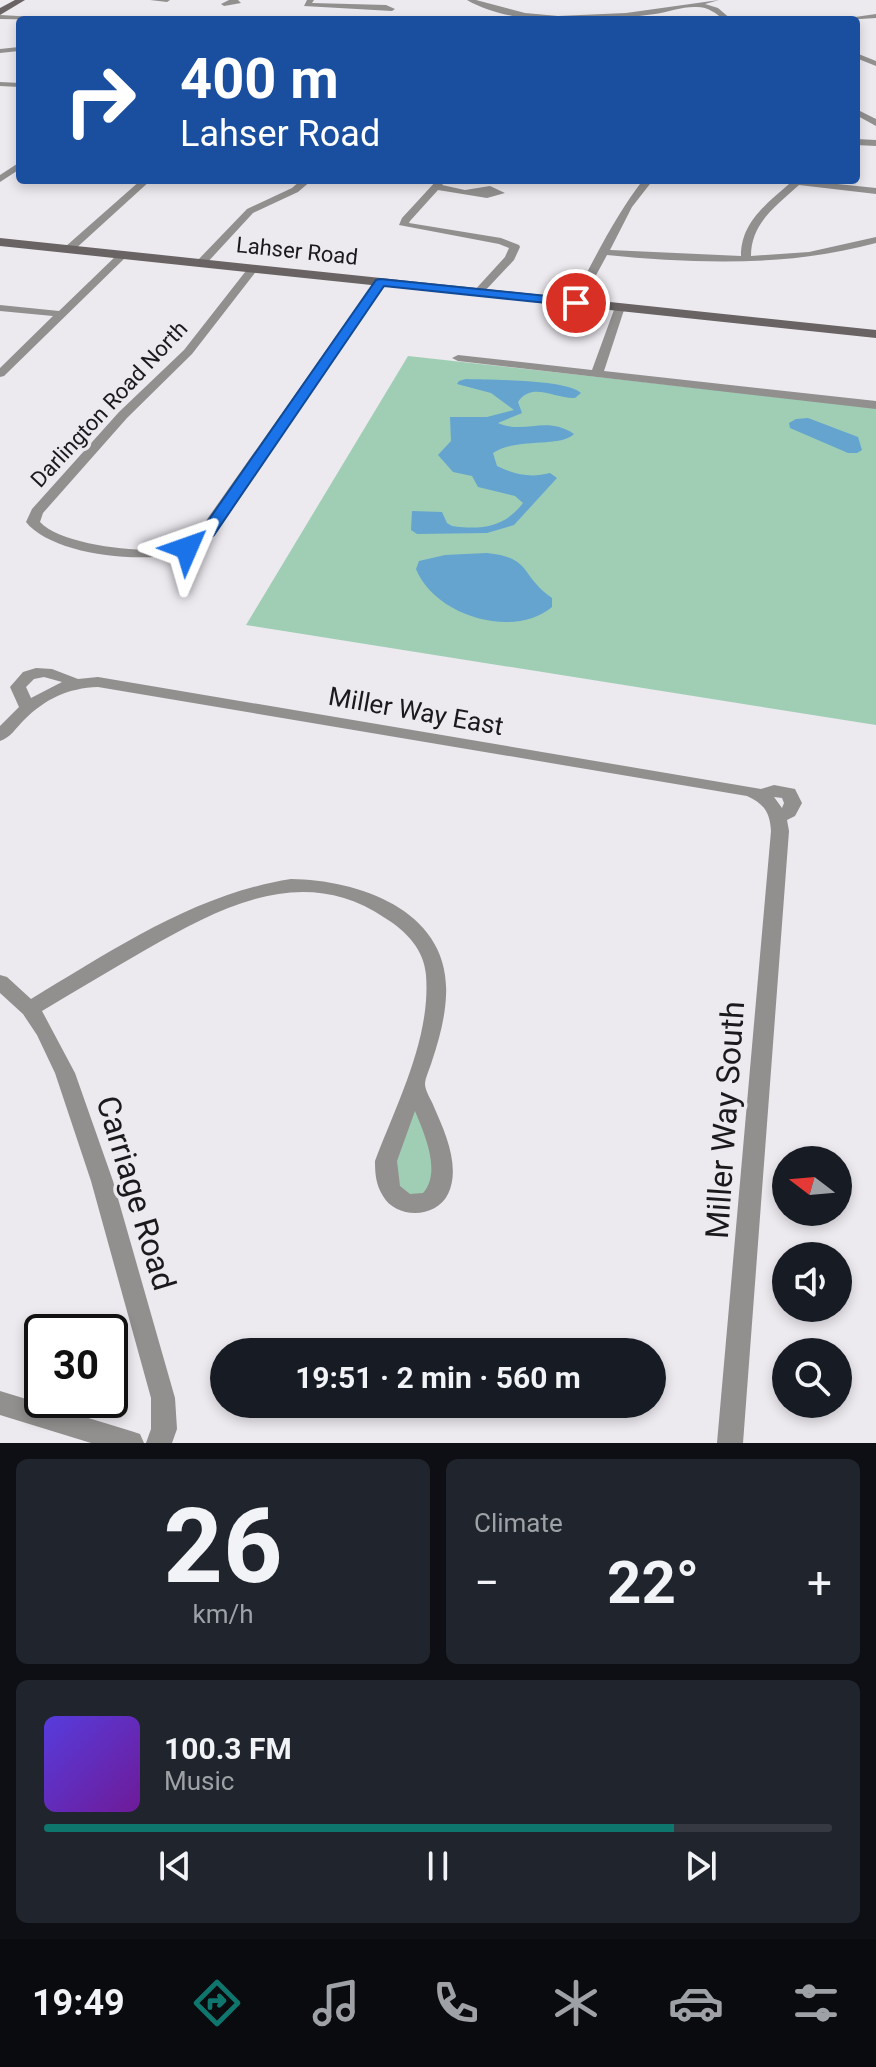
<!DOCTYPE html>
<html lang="en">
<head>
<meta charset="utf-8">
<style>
	:root { --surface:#171b24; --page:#20242c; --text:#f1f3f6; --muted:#9ea1a6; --line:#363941; --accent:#0f766e }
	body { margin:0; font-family:Roboto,sans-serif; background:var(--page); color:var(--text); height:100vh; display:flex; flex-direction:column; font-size:30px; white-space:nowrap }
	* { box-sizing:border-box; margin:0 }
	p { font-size:26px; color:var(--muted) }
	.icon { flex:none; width:44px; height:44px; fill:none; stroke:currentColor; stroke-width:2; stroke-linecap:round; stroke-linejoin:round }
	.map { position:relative; height:1443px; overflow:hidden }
	.side { display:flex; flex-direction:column; gap:16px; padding:16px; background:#0d0f14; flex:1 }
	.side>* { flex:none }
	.guide { position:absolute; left:16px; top:16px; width:844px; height:168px; border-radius:8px; box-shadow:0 4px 12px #0003; background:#1a4fa0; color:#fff; overflow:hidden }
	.needle { width:52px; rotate:286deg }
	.controls { position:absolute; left:772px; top:1146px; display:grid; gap:16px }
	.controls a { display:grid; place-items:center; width:80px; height:80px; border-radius:50%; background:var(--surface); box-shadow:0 4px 12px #0003; font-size:40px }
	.speed { position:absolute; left:24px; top:1314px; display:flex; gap:16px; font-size:40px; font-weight:700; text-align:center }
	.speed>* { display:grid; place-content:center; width:104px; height:104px; border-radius:50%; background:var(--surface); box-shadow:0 4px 12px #0003; line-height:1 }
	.speed .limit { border:4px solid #111; border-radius:12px; background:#fff; color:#111 }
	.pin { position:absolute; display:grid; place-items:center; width:68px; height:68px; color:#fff; margin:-34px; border:4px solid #fff; border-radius:50%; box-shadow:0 2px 8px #0007 }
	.me { position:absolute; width:88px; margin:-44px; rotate:47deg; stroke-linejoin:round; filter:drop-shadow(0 0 6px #0008) }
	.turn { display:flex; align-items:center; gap:28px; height:168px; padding:0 32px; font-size:36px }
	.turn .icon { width:104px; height:104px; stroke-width:2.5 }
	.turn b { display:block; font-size:56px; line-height:68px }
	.big { font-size:60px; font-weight:700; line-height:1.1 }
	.side .widget { flex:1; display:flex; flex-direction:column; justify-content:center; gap:12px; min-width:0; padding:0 28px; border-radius:12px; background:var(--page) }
	.side .dial { align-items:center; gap:0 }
	.dial b { font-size:104px; line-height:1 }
	.song { display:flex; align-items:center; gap:24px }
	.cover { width:96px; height:96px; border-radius:12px; background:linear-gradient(135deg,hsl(250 70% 55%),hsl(280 70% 35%)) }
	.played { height:8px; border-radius:4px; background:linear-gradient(90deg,var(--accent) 80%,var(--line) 80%) }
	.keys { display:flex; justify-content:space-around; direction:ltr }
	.heat { display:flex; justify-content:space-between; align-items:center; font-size:44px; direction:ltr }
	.side .tiles { flex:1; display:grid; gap:16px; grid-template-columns:1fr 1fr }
	.widget:last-child { grid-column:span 2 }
	.trip { position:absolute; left:210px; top:1338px; width:456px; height:80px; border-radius:40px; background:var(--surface); box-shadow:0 4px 12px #0003; font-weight:700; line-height:80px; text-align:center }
	.tabs { display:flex; height:128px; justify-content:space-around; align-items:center; background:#090b0e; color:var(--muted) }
	.tabs .icon { width:56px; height:56px }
	.tabs .on { color:var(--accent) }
	.tabs b { font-size:36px; color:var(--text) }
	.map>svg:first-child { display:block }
	.green { fill:#9fceb5 }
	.water { fill:#64a4cf }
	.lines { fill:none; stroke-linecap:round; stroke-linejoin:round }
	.street { fill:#928f8f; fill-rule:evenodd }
	.secondary { fill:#696463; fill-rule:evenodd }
	.route { fill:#1a73e8; stroke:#114b97; stroke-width:2 }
	.labels { text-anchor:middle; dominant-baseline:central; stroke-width:7; stroke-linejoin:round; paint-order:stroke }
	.far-street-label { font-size:22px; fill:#1a191b; stroke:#ece9ef }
	.street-label { font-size:26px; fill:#1a191b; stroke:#ece9ef }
	.near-street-label { font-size:32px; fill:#1a191b; stroke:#ece9ef }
</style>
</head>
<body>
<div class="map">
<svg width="876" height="1443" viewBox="0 0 876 1443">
	<rect width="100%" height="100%" fill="#ece9ef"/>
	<g class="green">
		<path d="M408,356L876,408V725L246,625Z"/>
		<path d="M415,1109L432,1152V1189L415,1197L402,1193L391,1174Z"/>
	</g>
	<g class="water">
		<path d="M466,379C489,380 567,379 581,393L575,398C555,399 532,381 518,402L522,413L498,423C525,435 546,415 574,434C560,448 517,437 493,453L497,466C515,475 531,478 550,473L557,478L514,525L487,533L417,534L411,530L412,511L442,512L447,523L452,526C481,530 504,528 523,503L515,496L478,487L472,476L453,472L438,455L451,441L450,417H487L514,410L491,393L457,384L459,381Z"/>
		<path d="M808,418L858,437L862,450L857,453H848L790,428L789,423L796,419Z"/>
		<path d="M487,553C533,558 519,575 552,598V607C513,640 434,615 416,569L419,561L445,555Z"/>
	</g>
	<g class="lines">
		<g class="street">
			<path d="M150,0H170L167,2Z"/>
			<path d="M229,0H238L241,3L224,6L221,4Z"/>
			<path d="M307,0H314L312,3L386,5L395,9L392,11L304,6Z"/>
			<path d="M467,0H476L525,13L558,16L626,13L719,0L705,4L718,8L732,20H724C716,13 708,7 697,7C684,6 668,12 655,14C599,21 517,29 467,0Z"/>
			<path d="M876,14V18L844,20L848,18Z"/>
			<path d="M0,15L53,18L57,20L0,19Z"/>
			<path d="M19,47V51L0,53V49Z"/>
			<path d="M856,53L876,61V66L856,58Z"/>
			<path d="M0,82L20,83V87L0,86Z"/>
			<path d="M856,109L876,119V126L856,115Z"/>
			<path d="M856,139L876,140V146L856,145Z"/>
			<path d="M20,162V169L0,182V175Z"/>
			<path d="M141,180H151L73,251H65V247Z"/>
			<path d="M301,180H312L298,192L253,213L205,265H197V261L247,209L292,188Z"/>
			<path d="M437,180H447L442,185L465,190L490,186L505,193L487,198L438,190L410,221L409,223L501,238L519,245L520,247L514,260L482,294L473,292L505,257L509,248L499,244L399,225L402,218Z"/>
			<path d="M643,180H653L632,207L610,250L741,256C741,223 765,205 789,184L769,180H799L876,188V194L799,185C776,206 751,223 751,256L809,252L876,237V243C787,267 698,264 607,255L581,303L572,305L571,303C594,260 613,219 643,180Z"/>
			<path d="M119,253L128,255L4,376L0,377V368L53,316L0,311V305L59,311Z"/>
			<path d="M253,266L258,269L192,354L127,418L43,513L40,522C61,545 139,553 169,549C178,548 186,543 193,539L376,280H384L385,282L203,545C165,568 54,558 26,522L32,509L119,412L184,350L249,267Z"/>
			<path d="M620,304L625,307L604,371L876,401V409L458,361L452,358L458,355L592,370L615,307Z"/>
			<path d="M36,668L52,669L78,679L98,677L761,789L774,785L795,789L802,803L795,816L787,820L789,831L743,1443H717L771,831C770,812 764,804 747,796L98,687C68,688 45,699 24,720C16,728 10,738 0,741V726L19,707L10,687L23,672ZM44,677L62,682L31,698L26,687L34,679ZM774,797L782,798L784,803L782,808Z"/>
			<path d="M291,879C360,880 451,911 446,996C445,1018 439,1040 432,1061C430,1068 425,1078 425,1084C425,1091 432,1101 434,1107C445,1132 461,1167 448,1194C436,1219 396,1219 383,1196C376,1185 375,1174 375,1161C397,1103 431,1038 426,975C424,949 406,931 385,918C304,863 222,906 147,949C112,969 77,990 42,1011L75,1073L113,1181L175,1398L177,1429L172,1443H146L151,1429V1398L91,1181L55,1073L37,1035L23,1014L0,993V975L7,977L31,999C113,950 195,894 291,879ZM415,1111C424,1133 442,1172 423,1193L410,1194L400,1186L397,1161Z"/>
			<path d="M0,1391L131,1431L140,1434L144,1443H91L0,1415Z"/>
		</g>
		<g class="secondary">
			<path d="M15,0H25L0,15V8Z"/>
			<path d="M0,238L876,330V338L0,246Z"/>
		</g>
	</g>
	<path class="route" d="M380,279L576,299L582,303L576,306L384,286L214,535L193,552H181V545L203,528L376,280Z"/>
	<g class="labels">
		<g class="far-street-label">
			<text transform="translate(297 251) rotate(6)">Lahser Road</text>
			<text transform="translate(109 404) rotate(-47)">Darlington Road North</text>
		</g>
		<g class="street-label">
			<text transform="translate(416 711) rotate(10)">Miller Way East</text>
		</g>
		<g class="near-street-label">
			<text transform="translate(725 1120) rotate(-86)">Miller Way South</text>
			<text transform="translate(136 1193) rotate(73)">Carriage Road</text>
		</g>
	</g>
</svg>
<div class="controls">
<a><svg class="needle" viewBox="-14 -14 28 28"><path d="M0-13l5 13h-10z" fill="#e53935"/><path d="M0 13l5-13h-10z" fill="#9ea1a6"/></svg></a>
<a><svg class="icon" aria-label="sound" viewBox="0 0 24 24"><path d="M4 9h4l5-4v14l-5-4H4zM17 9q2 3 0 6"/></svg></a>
<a><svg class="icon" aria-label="search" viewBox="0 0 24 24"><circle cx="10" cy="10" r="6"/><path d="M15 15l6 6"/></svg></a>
</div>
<div class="speed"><div class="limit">30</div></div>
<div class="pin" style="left:576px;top:303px;background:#d93025"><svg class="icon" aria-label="arrive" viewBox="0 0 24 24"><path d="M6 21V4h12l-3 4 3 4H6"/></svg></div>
<svg class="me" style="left:187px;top:548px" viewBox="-20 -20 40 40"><path d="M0-17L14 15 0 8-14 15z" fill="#1a73e8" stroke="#fff" stroke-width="4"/></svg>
<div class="trip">19:51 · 2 min · 560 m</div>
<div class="guide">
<div class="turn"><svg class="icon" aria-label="right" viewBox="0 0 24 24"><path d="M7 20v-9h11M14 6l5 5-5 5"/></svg><div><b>400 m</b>Lahser Road</div></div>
</div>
</div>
<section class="side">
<div class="tiles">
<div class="widget dial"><b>26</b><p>km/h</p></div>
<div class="widget"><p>Climate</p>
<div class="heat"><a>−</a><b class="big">22°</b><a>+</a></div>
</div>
<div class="widget">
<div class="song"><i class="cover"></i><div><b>100.3 FM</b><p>Music</p></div></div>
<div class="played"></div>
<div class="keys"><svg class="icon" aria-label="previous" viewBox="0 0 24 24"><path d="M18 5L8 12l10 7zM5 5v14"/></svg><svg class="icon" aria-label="pause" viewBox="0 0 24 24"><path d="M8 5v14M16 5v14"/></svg><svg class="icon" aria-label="next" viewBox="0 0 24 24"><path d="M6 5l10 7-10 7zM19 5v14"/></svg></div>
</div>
</div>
</section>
<nav class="tabs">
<b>19:49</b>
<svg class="icon on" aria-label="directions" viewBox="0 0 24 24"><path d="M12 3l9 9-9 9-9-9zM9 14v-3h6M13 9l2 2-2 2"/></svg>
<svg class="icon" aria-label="music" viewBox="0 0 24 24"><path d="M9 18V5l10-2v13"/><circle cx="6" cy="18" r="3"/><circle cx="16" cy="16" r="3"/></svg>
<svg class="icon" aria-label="phone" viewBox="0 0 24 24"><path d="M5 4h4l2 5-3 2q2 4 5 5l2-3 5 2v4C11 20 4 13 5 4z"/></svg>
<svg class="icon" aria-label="climate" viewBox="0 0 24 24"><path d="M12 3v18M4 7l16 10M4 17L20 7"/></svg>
<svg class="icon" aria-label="car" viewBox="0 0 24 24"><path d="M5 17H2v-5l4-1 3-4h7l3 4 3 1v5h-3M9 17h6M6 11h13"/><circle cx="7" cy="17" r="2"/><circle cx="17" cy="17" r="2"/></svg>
<svg class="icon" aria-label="filters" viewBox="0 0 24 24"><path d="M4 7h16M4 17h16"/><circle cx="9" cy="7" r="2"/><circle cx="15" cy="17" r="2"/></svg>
</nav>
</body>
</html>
